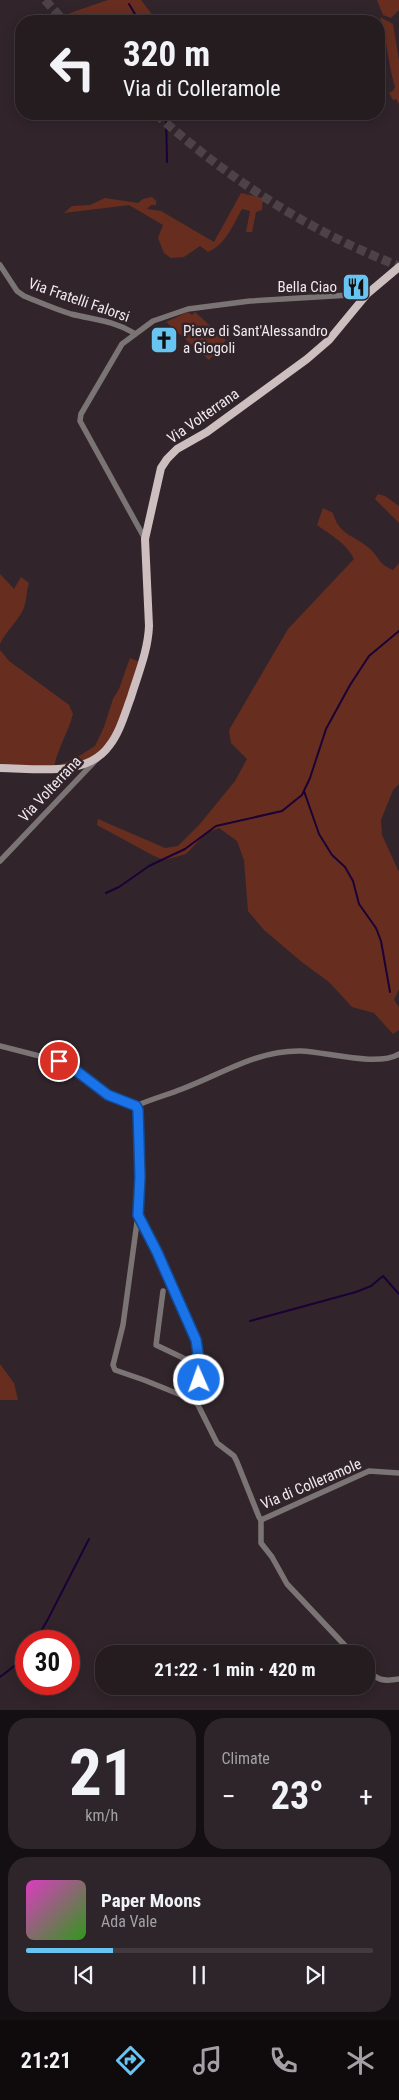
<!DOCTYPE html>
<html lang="en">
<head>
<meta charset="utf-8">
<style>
	:root { --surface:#251c20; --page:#2d2529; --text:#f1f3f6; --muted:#a3a1a5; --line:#423a3e; --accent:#68c4f0 }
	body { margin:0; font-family:"Roboto Condensed",sans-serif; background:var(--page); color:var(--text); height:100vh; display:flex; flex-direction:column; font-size:19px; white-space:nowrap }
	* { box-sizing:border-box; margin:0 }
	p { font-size:16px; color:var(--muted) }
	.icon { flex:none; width:28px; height:28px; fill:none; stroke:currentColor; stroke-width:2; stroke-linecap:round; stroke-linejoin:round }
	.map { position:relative; height:1710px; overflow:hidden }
	.drawer { display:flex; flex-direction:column; gap:8px; padding:8px; background:#140f12; flex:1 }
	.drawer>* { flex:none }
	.guide { position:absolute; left:15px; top:15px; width:370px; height:105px; border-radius:20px; box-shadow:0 2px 12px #0003,0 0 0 1px var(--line); background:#251c20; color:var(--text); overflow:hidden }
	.speed { position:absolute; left:15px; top:1630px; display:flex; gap:10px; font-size:25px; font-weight:700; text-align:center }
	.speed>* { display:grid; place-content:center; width:65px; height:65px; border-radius:50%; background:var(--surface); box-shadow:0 2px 12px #0003,0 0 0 1px var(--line); line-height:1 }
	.speed .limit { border:8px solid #d22; background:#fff; color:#111 }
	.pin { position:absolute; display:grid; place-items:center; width:42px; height:42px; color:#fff; margin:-21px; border:2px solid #fff; border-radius:50%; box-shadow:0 1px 5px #0007 }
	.me { position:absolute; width:55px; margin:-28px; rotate:358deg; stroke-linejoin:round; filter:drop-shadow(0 0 4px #0008) }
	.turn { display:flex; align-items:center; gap:18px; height:105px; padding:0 25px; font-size:22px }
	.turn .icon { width:65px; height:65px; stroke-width:2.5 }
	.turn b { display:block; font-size:35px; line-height:42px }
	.big { font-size:38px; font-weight:700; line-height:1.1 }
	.drawer .tile { flex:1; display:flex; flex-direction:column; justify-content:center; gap:8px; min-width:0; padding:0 18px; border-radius:20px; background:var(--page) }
	.drawer .dial { align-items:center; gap:0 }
	.dial b { font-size:65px; line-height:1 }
	.song { display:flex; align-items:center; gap:15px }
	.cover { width:60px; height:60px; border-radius:8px; background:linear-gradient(135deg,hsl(310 70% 55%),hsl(110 70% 35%)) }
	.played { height:5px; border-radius:2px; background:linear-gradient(90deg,var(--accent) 25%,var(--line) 25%) }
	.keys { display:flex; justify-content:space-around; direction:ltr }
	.heat { display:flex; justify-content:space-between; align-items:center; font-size:28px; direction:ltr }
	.drawer .tiles { flex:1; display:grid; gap:8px; grid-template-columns:1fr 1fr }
	.tile:last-child { grid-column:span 2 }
	.trip { position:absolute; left:95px; top:1645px; width:280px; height:50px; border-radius:20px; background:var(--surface); box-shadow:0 2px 12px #0003,0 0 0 1px var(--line); font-weight:700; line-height:50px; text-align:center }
	.menu { display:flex; height:80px; justify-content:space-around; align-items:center; background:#0f0b0d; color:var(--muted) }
	.menu .icon { width:35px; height:35px }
	.menu .current { color:var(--accent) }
	.menu b { font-size:22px; color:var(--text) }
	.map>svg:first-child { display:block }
	.green { fill:#672e20 }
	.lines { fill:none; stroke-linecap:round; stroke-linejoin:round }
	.stream { stroke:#1c0136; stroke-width:2 }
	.highway-tunnel { stroke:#4e4248; stroke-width:9; stroke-dasharray:9 4.5; stroke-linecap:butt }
	.minor { stroke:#7b7474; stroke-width:5.5 }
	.major { stroke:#cdbfc0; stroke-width:8 }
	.route-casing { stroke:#114b97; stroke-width:12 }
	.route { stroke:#1a73e8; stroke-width:9 }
	.labels { text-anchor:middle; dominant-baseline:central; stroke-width:5; stroke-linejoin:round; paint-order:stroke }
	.poi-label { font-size:15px; fill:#f1e9ed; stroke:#31252b; text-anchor:end }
	.street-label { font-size:15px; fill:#f1e9ed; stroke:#31252b }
</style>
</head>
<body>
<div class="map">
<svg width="399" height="1710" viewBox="0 0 399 1710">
	<rect width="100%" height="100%" fill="#31252b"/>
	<g class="green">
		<path d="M108,0H141L157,21H64L70,13Z"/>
		<path d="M377,0H399V10L391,18L383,15Z"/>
		<path d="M380,17L393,24L399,61V104L396,99L393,100L389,93L393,91L395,87C388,64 387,40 380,17Z"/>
		<path d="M241,193L263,198L262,210L256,212L252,232H246L250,211L242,209C233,225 226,244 208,252L200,246L184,257L171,258L164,253L158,238L163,225L129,205L64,213L72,206L90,205L105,198L138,203L143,199L152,197L156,201V205H151L147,209L161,211L214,242Z"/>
		<path d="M188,312L192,315L195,312L226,340L209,360L166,322Z"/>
		<path d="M378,494L385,496L399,506V523L375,499Z"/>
		<path d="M323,508L333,513C339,536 355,535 370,549C381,559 377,563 393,570L399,563V784L393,790L381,820L382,835L399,872V989L394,1000L399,1007V1030L393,1034L374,1013L352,1007L329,982L303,963L264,930L248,911L244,860L237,841L219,828L206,833L186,854L164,860L154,856L97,825L98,819L165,848L178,846L200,824L235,781L247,759L231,743L229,730L288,629L354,559C346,543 331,535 317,525Z"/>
		<path d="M0,574L14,589L21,577L29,583C26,592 27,601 23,610C17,622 6,631 0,644Z"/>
		<path d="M0,650L9,661L69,705L73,714C68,733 57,749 54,768L79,756L95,746L104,727L113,699L119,689L130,658L142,663C134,690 122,739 99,757C76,774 28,768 0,768Z"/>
		<path d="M0,1364L14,1383L18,1400H0Z"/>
	</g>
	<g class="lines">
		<g class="stream">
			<path d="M129,4L139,21"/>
			<path d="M166,114L167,162"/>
			<path d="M304,791L319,834L332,855L345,867L353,881L359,904L376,928L381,941L390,992"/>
			<path d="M106,893L119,887L149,866L185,849L216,826L282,811L302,795L310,778L326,729L350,685L369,656L399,631"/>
			<path d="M250,1321L356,1292L371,1286L383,1276L399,1294"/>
			<path d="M35,1641L47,1621L89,1539"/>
			<path d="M0,1677L17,1664L26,1653"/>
		</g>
		<g class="highway-tunnel">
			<path d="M45,0L64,21"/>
			<path d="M156,114C227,178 310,232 399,266"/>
		</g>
		<g class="minor">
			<path d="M0,265L17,291L24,296C39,302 55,309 71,314C95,320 112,320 134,333"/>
			<path d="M145,539L80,421L81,414L122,344L153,321L188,309L250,301L367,294"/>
			<path d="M0,861L97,759"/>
			<path d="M0,1046L59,1061L74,1069L108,1095L136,1106"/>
			<path d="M136,1106L139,1125L140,1177L138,1215L157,1252L196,1340L200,1366L196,1401L217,1443L234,1456L237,1462L259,1517L261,1520L369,1471L399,1473"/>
			<path d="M136,1106C151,1099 167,1095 182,1089C222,1074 257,1050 301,1051C327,1052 377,1067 399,1054"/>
			<path d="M138,1215L123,1325L113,1365L115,1370L144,1380L196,1401"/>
			<path d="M163,1291L156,1345L200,1366"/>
			<path d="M261,1520V1543L272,1557L287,1584L353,1654"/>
			<path d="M366,1669C377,1680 383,1682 399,1679"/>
		</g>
		<path class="major" d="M0,768C34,768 86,778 109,746C120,732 125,713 131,697C138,674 148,651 149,626L145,539L161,468L167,459L177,449L207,432L307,359L329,340L367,294L399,267"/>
	</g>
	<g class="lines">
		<g class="route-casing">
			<path id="route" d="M59,1061L74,1069L108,1095L136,1106L138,1110L140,1177L138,1215L157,1252L196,1340L200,1366L199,1380"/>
		</g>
		<use href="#route" class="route"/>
	</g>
	<defs>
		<g id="restaurant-square" transform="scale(1.4375)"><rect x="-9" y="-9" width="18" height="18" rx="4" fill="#68c4f0" stroke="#31252b"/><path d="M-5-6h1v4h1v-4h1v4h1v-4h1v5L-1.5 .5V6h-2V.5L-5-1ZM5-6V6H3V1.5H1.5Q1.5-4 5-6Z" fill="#111"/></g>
		<g id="church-square" transform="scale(1.4375)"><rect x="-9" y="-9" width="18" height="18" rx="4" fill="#68c4f0" stroke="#31252b"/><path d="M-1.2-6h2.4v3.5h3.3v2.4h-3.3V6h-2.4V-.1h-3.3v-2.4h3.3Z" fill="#111"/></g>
	</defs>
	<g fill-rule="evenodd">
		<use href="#restaurant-square" x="356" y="287"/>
		<use href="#church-square" x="164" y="340"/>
	</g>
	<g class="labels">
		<g class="poi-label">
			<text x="337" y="287">Bella Ciao</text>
			<text x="183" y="331" text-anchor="start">Pieve di Sant'Alessandro<tspan x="183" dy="17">a Giogoli</tspan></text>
		</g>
		<g class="street-label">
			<text transform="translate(79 300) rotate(19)">Via Fratelli Falorsi</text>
			<text transform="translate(203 416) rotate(-35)">Via Volterrana</text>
			<text transform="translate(50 789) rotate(-47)">Via Volterrana</text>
			<text transform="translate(311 1484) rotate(-23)">Via di Colleramole</text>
		</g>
	</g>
</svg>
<div class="speed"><div class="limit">30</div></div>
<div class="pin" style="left:59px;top:1061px;background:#d93025"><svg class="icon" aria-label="arrive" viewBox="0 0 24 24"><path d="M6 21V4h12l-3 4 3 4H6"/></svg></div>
<svg class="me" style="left:199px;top:1380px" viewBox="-20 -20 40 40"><circle r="17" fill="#1a73e8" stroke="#fff" stroke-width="3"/><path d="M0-11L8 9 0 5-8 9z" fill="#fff"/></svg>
<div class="trip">21:22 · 1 min · 420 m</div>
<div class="guide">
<div class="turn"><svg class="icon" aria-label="left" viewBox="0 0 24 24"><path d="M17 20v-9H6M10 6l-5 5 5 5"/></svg><div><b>320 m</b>Via di Colleramole</div></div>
</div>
</div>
<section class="drawer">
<div class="tiles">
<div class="tile dial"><b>21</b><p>km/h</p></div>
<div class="tile"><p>Climate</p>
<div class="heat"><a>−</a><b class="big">23°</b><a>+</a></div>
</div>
<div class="tile">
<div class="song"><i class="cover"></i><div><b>Paper Moons</b><p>Ada Vale</p></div></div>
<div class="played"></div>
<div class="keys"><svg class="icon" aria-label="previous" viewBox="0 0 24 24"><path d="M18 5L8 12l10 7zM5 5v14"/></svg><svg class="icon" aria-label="pause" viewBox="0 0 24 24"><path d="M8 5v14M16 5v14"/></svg><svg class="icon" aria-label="next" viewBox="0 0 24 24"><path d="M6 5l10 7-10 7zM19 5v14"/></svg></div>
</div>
</div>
</section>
<nav class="menu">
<b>21:21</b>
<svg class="icon current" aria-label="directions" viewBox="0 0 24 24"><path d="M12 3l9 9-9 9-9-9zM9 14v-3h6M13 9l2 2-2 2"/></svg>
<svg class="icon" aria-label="music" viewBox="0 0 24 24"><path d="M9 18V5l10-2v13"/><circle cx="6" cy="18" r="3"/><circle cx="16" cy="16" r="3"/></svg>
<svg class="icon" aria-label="phone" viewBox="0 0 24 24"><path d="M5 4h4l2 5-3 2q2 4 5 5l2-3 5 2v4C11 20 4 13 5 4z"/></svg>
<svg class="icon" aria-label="climate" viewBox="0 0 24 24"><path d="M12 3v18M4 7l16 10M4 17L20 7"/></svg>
</nav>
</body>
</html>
